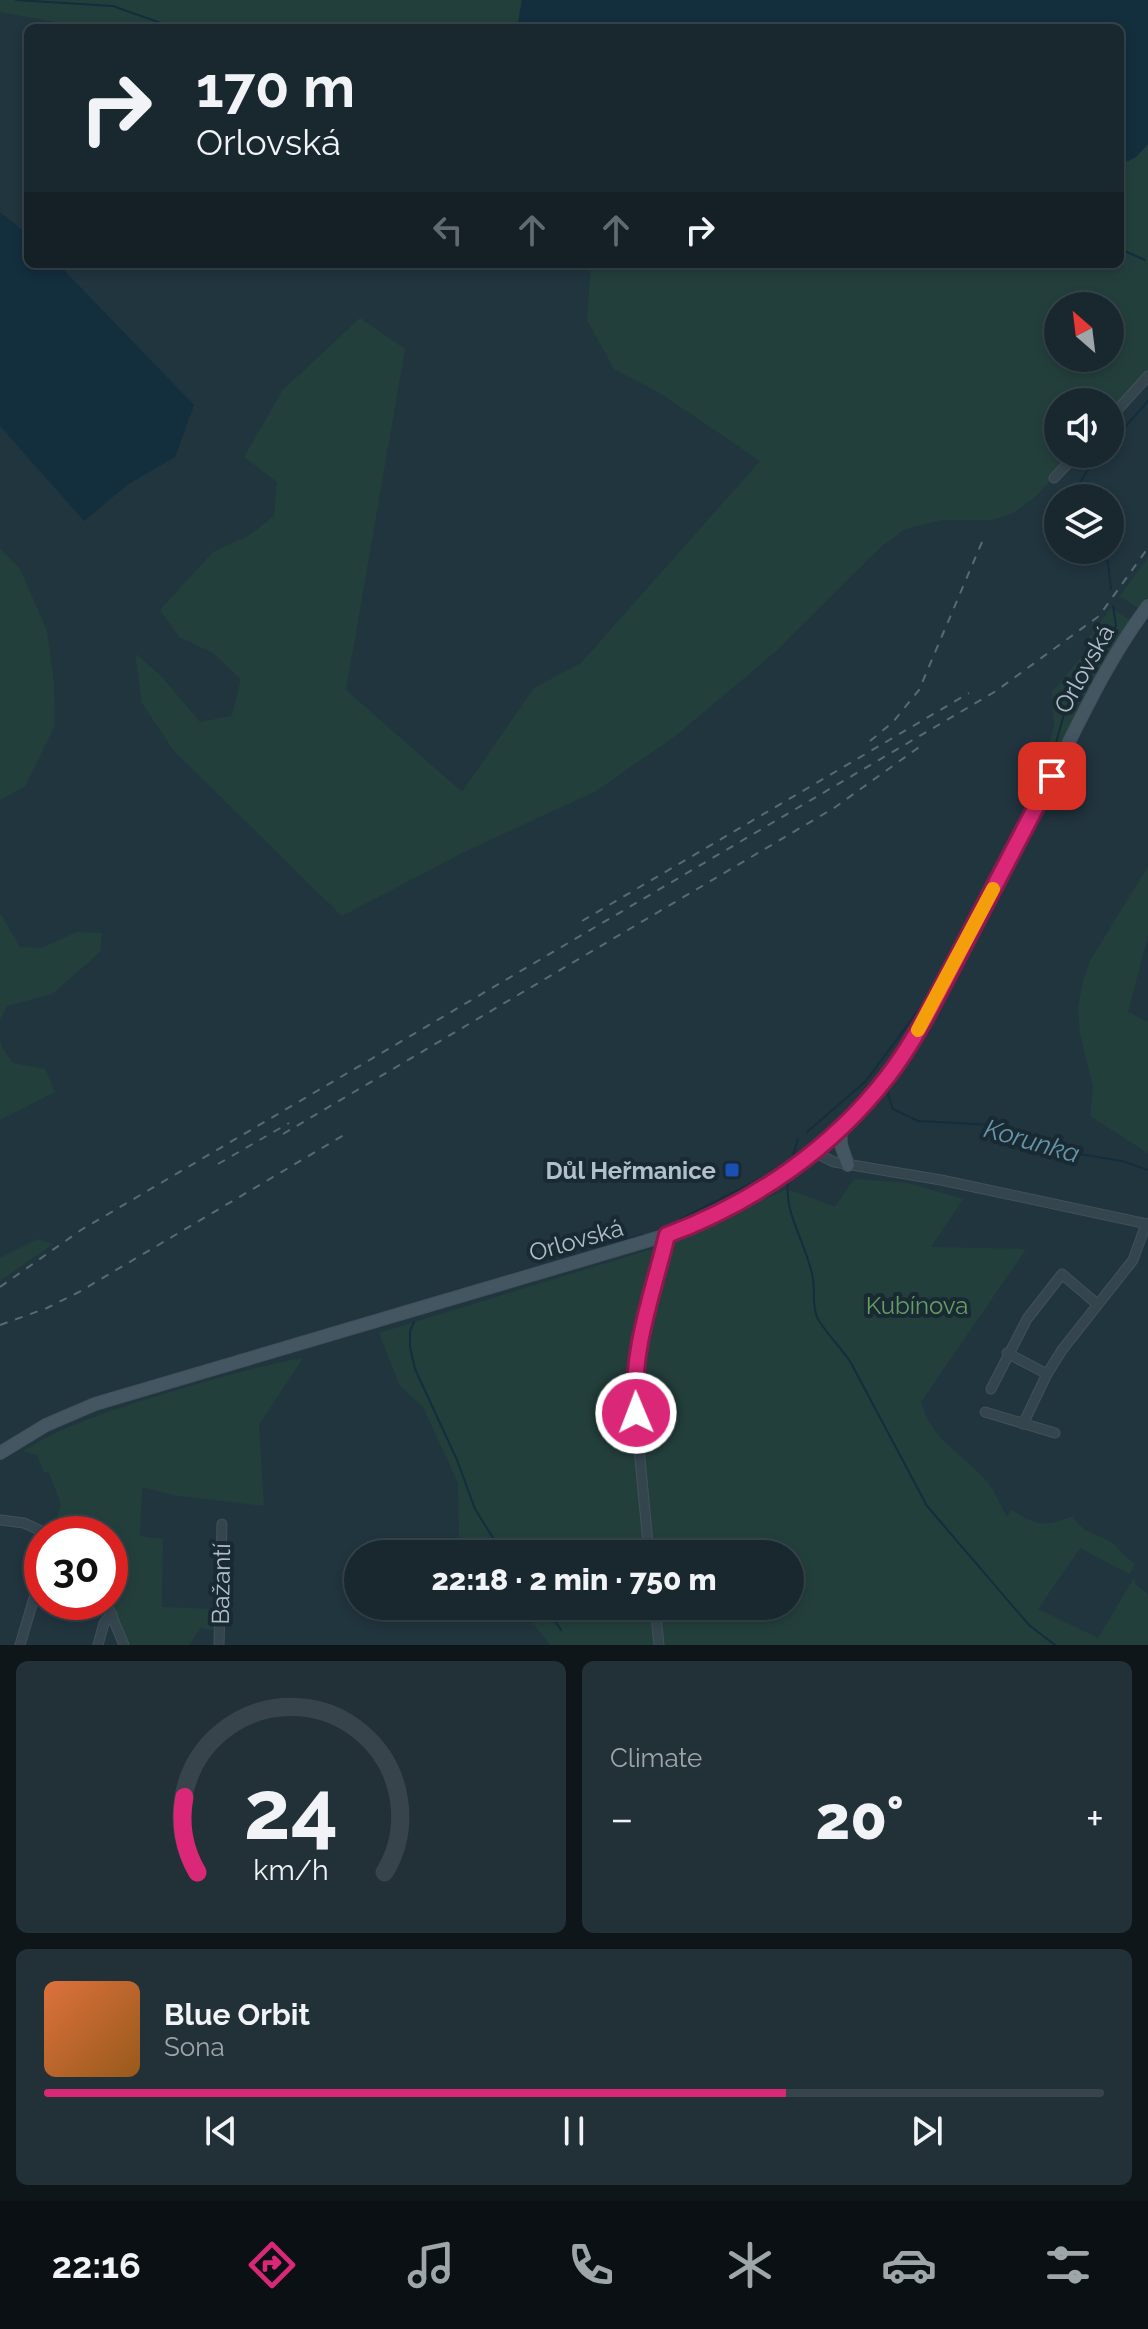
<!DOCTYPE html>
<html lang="en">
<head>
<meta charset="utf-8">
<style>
	:root { --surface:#19282f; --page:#223037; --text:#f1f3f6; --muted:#9fa6aa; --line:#37444b; --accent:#db2777 }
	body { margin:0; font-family:Raleway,sans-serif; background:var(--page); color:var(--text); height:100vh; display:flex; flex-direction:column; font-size:30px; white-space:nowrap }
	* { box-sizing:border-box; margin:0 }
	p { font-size:26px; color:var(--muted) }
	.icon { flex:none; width:44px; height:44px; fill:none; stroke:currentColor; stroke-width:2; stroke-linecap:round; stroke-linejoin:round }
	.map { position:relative; height:1645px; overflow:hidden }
	.side { display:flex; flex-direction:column; gap:16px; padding:16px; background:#0e161a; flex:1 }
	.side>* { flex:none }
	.top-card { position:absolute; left:24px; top:24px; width:1100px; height:244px; border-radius:12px; box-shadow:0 4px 12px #0003,0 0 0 2px var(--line); background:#19282f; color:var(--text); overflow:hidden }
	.needle { width:52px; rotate:332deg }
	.fabs { position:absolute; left:1044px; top:292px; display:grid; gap:16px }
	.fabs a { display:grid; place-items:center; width:80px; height:80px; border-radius:50%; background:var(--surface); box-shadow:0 4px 12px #0003,0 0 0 2px var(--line); font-size:40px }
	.speed { position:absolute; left:24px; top:1516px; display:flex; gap:16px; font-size:40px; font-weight:700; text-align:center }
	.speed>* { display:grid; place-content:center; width:104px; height:104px; border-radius:50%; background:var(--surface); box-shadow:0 4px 12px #0003,0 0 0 2px var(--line); line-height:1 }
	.speed .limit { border:12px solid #d22; background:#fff; color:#111 }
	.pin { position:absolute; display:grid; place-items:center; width:68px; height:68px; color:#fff; margin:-34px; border-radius:16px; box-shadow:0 4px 12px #0006 }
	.me { position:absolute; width:88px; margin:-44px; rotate:359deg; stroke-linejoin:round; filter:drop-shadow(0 0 6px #0008) }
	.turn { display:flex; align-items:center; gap:28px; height:168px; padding:0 40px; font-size:36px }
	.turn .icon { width:104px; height:104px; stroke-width:2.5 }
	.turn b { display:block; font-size:56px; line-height:68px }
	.lanes { display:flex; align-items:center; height:76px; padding:0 40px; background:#0003; justify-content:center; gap:40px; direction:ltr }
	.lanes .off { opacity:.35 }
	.big { font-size:60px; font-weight:800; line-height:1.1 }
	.side .card { flex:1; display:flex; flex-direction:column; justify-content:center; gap:12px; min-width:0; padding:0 28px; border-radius:12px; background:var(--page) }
	.side .dial { align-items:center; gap:0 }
	.dial svg { height:208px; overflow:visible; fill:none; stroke:var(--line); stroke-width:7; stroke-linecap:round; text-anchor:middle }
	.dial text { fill:var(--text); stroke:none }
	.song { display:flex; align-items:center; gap:24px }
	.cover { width:96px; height:96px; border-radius:12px; background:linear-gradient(135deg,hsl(20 70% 55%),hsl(30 70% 35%)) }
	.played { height:8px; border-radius:4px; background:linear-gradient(90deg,var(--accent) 70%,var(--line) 70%) }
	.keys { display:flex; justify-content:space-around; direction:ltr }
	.heat { display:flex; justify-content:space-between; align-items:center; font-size:44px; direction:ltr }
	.side .tiles { flex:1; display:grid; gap:16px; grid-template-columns:1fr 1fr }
	.card:last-child { grid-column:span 2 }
	.trip { position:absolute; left:344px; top:1540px; width:460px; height:80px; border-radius:40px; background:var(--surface); box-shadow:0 4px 12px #0003,0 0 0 2px var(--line); font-weight:800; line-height:80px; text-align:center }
	.tab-bar { display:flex; height:128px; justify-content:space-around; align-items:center; background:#0a1013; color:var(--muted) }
	.tab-bar .icon { width:56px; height:56px }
	.tab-bar .active { color:var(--accent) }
	.tab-bar b { font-size:36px; color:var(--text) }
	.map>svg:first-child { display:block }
	.green { fill:#233f3c; fill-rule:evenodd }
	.water { fill:#132e3d }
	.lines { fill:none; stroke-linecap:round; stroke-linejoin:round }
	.stream { stroke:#132e3d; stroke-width:2 }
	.minor-casing { stroke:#41515a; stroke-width:11 }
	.secondary-casing { stroke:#41515a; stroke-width:14 }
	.minor { stroke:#35454e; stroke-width:9 }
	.secondary { stroke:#435662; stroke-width:12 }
	.rail { stroke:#566b76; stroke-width:2; stroke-dasharray:8 8; stroke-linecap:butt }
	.route-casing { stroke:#8e194d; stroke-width:20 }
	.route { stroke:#db2777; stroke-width:14 }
	.slow { stroke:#f59e0b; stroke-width:14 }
	.transit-dot { fill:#1a4fb4; stroke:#1a2a33; stroke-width:3 }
	.labels { text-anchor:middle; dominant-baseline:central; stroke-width:8; stroke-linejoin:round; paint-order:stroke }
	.street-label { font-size:24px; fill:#b1c0ca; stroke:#1a2a33 }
	.poi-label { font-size:24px; font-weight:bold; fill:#b1c0ca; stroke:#1a2a33; text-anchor:end }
	.park-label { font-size:24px; fill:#669d65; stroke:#1a2a33 }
	.water-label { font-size:26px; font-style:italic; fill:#6695ac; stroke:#1a2a33 }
</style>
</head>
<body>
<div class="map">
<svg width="1148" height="1645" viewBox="0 0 1148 1645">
	<rect width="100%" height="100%" fill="#21353f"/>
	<g class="green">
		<path d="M0,0H522L517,28H88L0,12Z"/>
		<path d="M1148,144V376L1110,418V402H1058V454H1077L1034,498L1011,514L992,520H942L905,529L882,546L775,652L678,734L596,791L464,852L342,916L174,751L142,703L135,653L162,677L200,722L232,716L241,679L213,653L179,637L160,610L213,552L250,535L274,516L277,482L244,457L282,391L360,318L405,349L346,690L462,792L534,688L581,663L760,461L660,393L614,369L587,320L591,264H1120V165L1136,157ZM1058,306H1110V358H1058Z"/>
		<path d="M0,548L20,569L47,631L54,683L55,725L25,786L0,800Z"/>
		<path d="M1148,557V599L1138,608L1120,596Z"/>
		<path d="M1111,608L1130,620L1076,715L1049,773L1042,767L1054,727L1052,692L1088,649L1084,644Z"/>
		<path d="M1148,867V935L1128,1012L1148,1022V1153L1090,1116L1093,1087L1080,1033L1078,1008L1083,981L1091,959Z"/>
		<path d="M0,913L20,947L41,948L77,932L102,933L100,952L52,994L7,1006L0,1020Z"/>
		<path d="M0,1040L2,1048L13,1063L45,1069L55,1092L0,1120Z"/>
		<path d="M854,1179L908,1183L963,1199L931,1247L1026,1249L921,1402C932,1441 959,1451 984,1478C994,1489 1000,1505 1007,1517L1012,1510C1038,1527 1045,1527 1073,1516C1080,1534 1103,1534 1116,1546C1123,1553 1126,1559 1135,1563L1130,1574L1080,1548L1038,1609L1098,1638L1134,1578L1136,1585L1148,1594V1645H550L520,1606H790V1554H475L459,1536L458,1483L423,1407L400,1386L379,1333L665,1245L787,1189L835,1207Z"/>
		<path d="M38,1239L53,1244L0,1281V1258Z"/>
		<path d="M303,1358L259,1425L264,1506L173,1495L142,1487L140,1536L163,1539L162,1607L218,1609L217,1631L200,1628L189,1645H127L110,1602V1534L52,1533L61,1504L49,1473L44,1472L37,1455L23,1451C67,1423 121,1407 171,1392C215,1379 258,1366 303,1358Z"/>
	</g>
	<g class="water">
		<path d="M522,0H1148V144L1136,157L1120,165V28H517Z"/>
		<path d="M0,212L28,235V264H58L194,405L175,457L127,485L84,521L0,426Z"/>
	</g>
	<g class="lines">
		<g class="stream">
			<path d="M16,0L113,6L175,28"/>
			<path d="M1120,249L1145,260"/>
			<path d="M1110,444L1148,401"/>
			<path d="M1078,498C1078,479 1089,468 1101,454"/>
			<path d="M1101,550L1108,563L1111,589"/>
			<path d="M986,887L1052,757L1066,707L1103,651L1116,625L1113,606"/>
			<path d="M886,1088L893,1109L918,1121L991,1125L1061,1151L1122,1161L1148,1170"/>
			<path d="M807,1132L866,1081L926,1000L981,898"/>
			<path d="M791,1163L798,1139"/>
			<path d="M788,1182C784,1215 808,1246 813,1279C815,1292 812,1304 817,1317C821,1327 843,1350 851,1363L927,1506L1029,1625L1055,1645"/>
			<path d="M681,1219L762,1178L792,1158"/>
			<path d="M430,1299L642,1235"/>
			<path d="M414,1322L410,1331V1347L415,1369L457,1460L475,1509L503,1554"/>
			<path d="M545,1606L561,1630"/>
		</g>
		<g class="minor-casing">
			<g id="minor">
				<path d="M1110,418L1148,376"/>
				<path d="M1054,478L1077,454"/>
				<path d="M817,1149L822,1156L834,1162L941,1180L1148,1224"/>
				<path d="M1007,1353L1047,1374"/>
				<path d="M991,1389L1027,1319L1062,1274L1097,1304"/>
				<path d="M985,1412L1055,1433"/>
				<path d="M1023,1424L1047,1374L1062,1350L1133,1260L1146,1224"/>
				<path d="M0,1520L24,1523L48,1534"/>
				<path d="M649,1554L633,1385L638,1355L667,1235"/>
				<path d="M106,1602L124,1645"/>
				<path d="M655,1606L659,1645"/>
				<path d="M20,1645L42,1571"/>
				<path d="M98,1645L104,1623L112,1614"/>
				<path d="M219,1645L222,1524"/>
			</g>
		</g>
		<g class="secondary-casing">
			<g id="secondary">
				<path d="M840,1127L841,1145L848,1165"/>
				<path d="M0,1453L46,1425L95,1404L667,1235C757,1201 843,1144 897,1063C927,1020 950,972 974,926C1002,872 1031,818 1058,764C1085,710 1111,655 1148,606"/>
			</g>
		</g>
		<use href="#minor" class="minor"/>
		<use href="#secondary" class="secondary"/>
		<g class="rail">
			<path d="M870,741L893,722L919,690L982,542"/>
			<path d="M582,921L969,693"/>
			<path d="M283,1134L834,808L922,745"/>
			<path d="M218,1164L289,1123"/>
			<path d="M0,1287L81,1230L996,691L1099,616L1148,548"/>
			<path d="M0,1325L47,1308L79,1292L349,1132"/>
		</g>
	</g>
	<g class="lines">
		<g class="route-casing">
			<path id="route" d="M636,1413C630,1352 653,1293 667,1235C753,1203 832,1149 888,1076C915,1041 935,1000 956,960C988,899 1020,837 1052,776"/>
		</g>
		<use href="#route" class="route"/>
		<path class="slow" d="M918,1030L993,889"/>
	</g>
	<rect class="transit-dot" x="724" y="1162" width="16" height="16" rx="4"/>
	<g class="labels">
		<g class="street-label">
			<text transform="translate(1084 669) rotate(-61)">Orlovská</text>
			<text transform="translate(576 1240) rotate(-16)">Orlovská</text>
			<text transform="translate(221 1584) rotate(-89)">Bažantí</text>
		</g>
		<g class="poi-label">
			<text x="716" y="1170">Důl Heřmanice</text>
		</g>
		<g class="park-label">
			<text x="917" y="1305">Kubínova</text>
		</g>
		<g class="water-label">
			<text transform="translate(1032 1141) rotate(16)">Korunka</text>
		</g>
	</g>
</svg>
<div class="fabs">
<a><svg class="needle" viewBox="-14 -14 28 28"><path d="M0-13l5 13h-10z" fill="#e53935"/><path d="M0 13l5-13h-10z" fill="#9fa6aa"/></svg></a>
<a><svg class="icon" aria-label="sound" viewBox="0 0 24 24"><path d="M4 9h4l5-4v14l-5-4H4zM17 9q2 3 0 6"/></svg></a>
<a><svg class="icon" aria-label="layers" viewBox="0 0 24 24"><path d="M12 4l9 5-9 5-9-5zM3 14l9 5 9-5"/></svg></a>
</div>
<div class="speed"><div class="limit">30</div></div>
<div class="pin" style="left:1052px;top:776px;background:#d93025"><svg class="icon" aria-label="arrive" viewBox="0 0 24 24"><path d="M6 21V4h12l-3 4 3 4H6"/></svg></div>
<svg class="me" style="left:636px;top:1413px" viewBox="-20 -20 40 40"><circle r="17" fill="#db2777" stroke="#fff" stroke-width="3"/><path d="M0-11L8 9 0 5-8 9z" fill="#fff"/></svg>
<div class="trip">22:18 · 2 min · 750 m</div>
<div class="top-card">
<div class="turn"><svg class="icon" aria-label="right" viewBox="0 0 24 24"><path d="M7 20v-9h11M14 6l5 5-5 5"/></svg><div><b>170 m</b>Orlovská</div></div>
<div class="lanes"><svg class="icon off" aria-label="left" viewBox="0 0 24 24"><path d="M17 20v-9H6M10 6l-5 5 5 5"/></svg><svg class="icon off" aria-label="ahead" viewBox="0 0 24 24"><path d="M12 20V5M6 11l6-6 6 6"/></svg><svg class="icon off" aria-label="ahead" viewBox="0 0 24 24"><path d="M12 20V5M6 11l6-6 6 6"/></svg><svg class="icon" aria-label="right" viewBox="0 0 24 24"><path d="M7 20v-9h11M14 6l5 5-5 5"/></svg></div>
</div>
</div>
<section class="side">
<div class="tiles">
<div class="card dial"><svg viewBox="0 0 100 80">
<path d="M14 69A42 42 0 1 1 86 69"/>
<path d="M14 69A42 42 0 0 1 9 40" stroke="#db2777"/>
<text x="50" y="56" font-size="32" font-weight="700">24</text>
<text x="50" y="72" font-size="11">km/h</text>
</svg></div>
<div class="card"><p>Climate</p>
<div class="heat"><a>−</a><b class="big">20°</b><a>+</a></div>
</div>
<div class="card">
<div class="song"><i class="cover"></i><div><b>Blue Orbit</b><p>Sona</p></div></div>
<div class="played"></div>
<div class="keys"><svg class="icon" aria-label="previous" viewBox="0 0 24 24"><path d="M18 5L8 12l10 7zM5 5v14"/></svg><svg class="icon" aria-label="pause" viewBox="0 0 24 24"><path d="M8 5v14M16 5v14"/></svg><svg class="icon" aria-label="next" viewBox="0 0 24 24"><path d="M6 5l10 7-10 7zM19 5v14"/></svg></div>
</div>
</div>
</section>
<nav class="tab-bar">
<b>22:16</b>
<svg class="icon active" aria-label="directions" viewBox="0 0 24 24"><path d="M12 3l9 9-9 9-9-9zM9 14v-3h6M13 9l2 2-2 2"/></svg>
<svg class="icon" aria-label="music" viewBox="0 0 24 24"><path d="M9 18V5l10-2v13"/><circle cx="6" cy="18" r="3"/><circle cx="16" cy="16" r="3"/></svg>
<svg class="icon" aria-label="phone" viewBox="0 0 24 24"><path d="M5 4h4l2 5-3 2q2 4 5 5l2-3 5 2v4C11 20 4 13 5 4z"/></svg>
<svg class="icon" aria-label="climate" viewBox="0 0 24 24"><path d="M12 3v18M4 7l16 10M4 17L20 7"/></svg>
<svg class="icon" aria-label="car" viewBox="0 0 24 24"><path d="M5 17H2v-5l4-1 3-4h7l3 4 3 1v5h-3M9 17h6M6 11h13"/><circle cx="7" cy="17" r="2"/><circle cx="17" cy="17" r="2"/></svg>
<svg class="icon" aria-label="filters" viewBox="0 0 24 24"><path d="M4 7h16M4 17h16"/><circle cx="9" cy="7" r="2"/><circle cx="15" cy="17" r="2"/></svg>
</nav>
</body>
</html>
